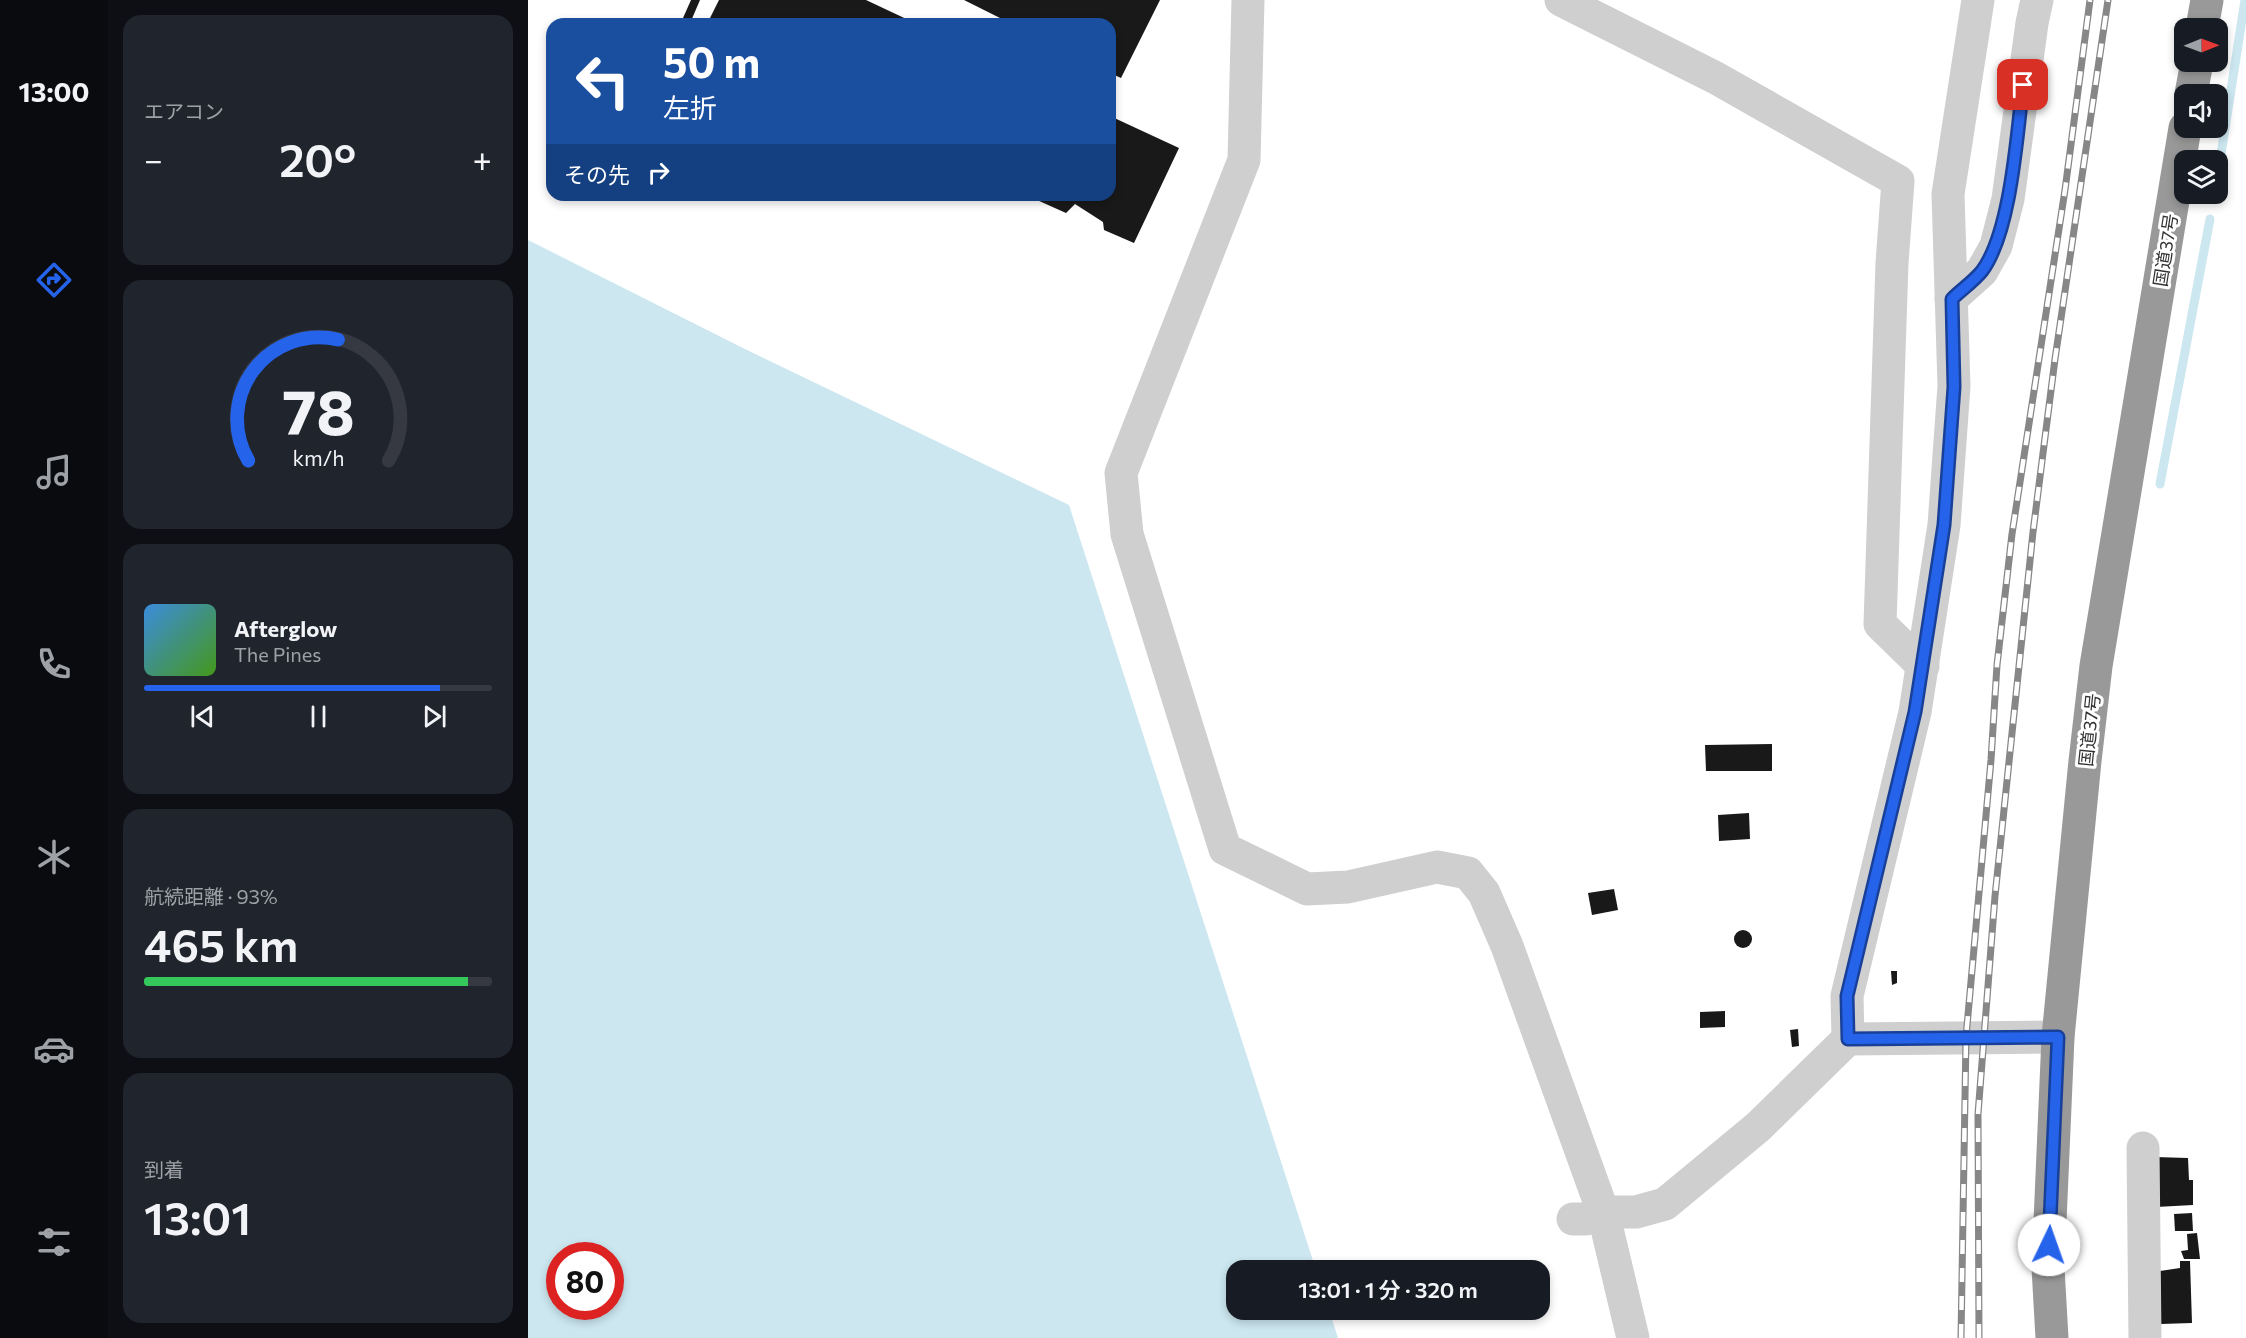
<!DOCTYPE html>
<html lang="ja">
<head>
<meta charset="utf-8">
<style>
	:root { --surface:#171b24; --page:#20242c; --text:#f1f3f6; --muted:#9ea1a6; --line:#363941; --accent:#2563eb }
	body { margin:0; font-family:Commissioner,"Noto Sans JP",sans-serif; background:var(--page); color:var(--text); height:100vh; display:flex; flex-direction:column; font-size:22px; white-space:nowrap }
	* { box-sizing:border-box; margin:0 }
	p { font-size:20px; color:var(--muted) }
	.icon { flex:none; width:33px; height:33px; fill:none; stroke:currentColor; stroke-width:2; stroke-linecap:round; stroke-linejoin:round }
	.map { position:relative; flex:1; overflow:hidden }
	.drawer { display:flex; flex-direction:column; gap:15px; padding:15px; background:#0d0f14; width:420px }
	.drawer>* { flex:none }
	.guide { position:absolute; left:18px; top:18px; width:570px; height:183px; border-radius:18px; box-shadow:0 3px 9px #0003; background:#1a4fa0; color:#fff; overflow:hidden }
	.needle { width:39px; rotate:89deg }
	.fabs { position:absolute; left:1646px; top:18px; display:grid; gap:12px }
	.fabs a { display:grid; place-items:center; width:54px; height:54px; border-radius:12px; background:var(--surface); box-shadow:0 3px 9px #0003; font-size:30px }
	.speed { position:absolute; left:18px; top:1242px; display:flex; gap:12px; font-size:30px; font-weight:700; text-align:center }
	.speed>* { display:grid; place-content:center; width:78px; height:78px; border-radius:50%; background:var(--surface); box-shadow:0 3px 9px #0003; line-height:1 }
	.speed .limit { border:9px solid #d22; background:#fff; color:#111 }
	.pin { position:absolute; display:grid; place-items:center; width:51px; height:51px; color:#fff; margin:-26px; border-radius:12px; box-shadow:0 3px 9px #0006 }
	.me { position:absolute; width:66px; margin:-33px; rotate:3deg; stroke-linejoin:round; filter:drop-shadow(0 0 4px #0008) }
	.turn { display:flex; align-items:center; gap:21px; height:126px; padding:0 18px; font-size:27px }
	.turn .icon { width:78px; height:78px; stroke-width:2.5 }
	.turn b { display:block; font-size:42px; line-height:51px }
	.then { display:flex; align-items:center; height:57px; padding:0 18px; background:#0003; gap:12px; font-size:22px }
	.big { font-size:45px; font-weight:600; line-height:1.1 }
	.drawer .tile { flex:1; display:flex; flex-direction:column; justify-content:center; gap:9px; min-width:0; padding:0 21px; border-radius:18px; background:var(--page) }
	.drawer .dial { align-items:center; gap:0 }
	.dial svg { height:156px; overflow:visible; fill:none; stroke:var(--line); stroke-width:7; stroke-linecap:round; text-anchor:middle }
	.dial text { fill:var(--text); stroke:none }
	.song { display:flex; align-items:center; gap:18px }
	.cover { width:72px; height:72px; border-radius:9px; background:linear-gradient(135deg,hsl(210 70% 55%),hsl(100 70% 35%)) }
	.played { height:6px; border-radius:3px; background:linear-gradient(90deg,var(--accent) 85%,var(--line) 85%) }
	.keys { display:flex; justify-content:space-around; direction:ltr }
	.heat { display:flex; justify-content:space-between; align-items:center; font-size:33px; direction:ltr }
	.charge { height:9px; border-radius:4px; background:linear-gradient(90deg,#34c759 93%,var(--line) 0) }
	.trip { position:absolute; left:698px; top:1260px; width:324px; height:60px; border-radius:18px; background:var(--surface); box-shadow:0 3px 9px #0003; font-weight:600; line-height:60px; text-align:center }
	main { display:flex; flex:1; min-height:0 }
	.tab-bar { display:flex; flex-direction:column; width:108px; justify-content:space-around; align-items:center; background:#090b0e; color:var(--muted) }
	.tab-bar .icon { width:42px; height:42px }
	.tab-bar .current { color:var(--accent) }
	.tab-bar b { font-size:27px; color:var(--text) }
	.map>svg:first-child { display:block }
	.water { fill:#cce7f0; fill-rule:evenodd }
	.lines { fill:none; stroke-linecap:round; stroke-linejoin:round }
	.stream { stroke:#cce7f0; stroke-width:9 }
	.building { fill:#191919 }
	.minor { stroke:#cfcfcf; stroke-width:33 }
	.highway { stroke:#999; stroke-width:33 }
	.rail-casing { stroke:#878787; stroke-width:7 }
	.rail { stroke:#fff; stroke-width:4.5; stroke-dasharray:14; stroke-linecap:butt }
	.route-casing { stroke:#184099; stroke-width:15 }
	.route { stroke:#2563eb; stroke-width:10 }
	.labels { text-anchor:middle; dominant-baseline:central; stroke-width:6; stroke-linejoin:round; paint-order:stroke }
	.street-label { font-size:18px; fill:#323232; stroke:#fff }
</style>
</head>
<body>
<main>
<nav class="tab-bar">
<b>13:00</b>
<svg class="icon current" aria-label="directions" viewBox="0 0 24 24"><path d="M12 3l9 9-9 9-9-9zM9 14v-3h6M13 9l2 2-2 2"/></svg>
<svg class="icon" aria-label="music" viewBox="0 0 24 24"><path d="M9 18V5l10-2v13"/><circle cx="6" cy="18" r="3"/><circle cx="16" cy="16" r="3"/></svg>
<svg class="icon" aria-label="phone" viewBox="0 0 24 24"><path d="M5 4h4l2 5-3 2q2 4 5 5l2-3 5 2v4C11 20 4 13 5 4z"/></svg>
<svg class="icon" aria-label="climate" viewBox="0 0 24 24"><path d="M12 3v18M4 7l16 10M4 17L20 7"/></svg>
<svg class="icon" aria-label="car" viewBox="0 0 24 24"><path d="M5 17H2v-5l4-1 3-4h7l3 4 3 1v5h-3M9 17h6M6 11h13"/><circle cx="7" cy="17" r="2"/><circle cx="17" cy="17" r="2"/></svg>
<svg class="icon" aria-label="filters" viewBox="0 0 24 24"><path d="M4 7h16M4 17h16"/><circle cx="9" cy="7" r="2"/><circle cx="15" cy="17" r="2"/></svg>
</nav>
<section class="drawer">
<div class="tile"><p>エアコン</p>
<div class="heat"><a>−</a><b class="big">20°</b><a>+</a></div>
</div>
<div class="tile dial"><svg viewBox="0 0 100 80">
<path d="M14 69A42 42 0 1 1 86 69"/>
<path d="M14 69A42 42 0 0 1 60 7" stroke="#2563eb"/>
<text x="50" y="56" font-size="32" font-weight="700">78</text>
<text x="50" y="72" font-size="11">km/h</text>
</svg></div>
<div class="tile">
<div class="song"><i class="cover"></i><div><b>Afterglow</b><p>The Pines</p></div></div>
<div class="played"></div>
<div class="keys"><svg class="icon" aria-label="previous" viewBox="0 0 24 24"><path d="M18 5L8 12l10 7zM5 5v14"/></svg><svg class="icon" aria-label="pause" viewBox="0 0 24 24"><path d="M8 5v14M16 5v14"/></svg><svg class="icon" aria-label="next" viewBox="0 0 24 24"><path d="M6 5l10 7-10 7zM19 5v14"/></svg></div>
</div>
<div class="tile"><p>航続距離 · 93%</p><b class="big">465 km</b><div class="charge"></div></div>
<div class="tile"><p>到着</p><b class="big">13:01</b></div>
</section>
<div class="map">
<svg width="1718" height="1338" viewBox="0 0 1718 1338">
	<rect width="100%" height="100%" fill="#fff"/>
	<path class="water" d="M0,240L217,349L541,505L788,1270H708V1310H801L810,1338H0ZM32,1256H82V1306H32Z"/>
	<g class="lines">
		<g class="stream">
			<path d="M1689,180L1717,0"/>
			<path d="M1632,484L1682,219"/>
		</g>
	</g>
	<g class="building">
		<path d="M163,0H172L163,21L155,18Z"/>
		<path d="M191,0H338L389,24H179Z"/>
		<path d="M436,0H632L593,78L582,73V24H484Z"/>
		<path d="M582,116L651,148L606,243L576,230L575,222L547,204L538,213L509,200V195H582Z"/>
		<path d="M1244,744V771H1178L1177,745Z"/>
		<path d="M1221,813L1222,839L1191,841L1190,815Z"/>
		<path d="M1086,889L1090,910L1064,915L1060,893Z"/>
		<circle cx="1215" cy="939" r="9"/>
		<path d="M1363,971H1369V983L1364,985Z"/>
		<path d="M1197,1011V1027L1172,1028V1012Z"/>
		<path d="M1270,1029L1271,1046L1264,1047L1262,1030Z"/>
		<path d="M1627,1157L1660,1158L1661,1180H1665V1205L1628,1207Z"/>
		<path d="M1664,1213L1665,1231H1647L1646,1214Z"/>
		<path d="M1669,1233L1672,1259H1656L1653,1251L1660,1250L1659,1234Z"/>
		<path d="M1652,1261H1662L1664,1323L1633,1324L1632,1271L1652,1268Z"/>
	</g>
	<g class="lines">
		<g class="minor">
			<path d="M720,0L716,160L593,473L599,534L697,849L779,889L820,887L909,867L940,873L956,893L979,946L1075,1212L1105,1338"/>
			<path d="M1033,0L1188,78L1370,181L1364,263L1352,624L1395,666"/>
			<path d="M1450,0L1420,194L1426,386L1416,525L1387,712L1319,996L1320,1039L1530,1037"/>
			<path d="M1423,299L1454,271L1468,246L1480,199L1504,23L1509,0"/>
			<path d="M1615,1148L1617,1338"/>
			<path d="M1045,1219H1058L1075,1212H1108L1137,1204L1230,1127L1320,1039"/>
		</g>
		<g class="highway">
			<path d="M1674,28L1679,0"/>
			<path d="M1663,94L1669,62"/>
			<path d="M1524,1338L1520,1268L1530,1037L1557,761L1568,666L1657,128"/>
		</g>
		<g class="rail-casing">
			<g id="rail">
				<path d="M1433,1338L1438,1037L1463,760L1469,665L1484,534L1537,190L1562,0"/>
				<path d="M1451,1338L1450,1114L1467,896L1505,532L1527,359L1580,0"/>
			</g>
		</g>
		<use href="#rail" class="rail"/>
	</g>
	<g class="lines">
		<g class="route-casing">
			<path id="route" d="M1495,85C1489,134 1483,232 1454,271C1446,281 1433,290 1424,299L1426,387L1416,525L1387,712L1319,996L1320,1039L1530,1037L1521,1245"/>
		</g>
		<use href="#route" class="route"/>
	</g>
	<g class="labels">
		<g class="street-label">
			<text transform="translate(1637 250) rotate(-81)">国道37号</text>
			<text transform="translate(1561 730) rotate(-84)">国道37号</text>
		</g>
	</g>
</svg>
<div class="fabs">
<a><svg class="needle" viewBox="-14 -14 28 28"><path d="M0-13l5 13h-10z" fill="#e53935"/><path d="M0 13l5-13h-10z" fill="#9ea1a6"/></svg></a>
<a><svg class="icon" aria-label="sound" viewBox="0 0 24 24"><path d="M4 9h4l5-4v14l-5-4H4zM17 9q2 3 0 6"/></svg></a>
<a><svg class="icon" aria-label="layers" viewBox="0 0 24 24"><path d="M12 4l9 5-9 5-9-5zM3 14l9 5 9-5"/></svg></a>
</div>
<div class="speed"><div class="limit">80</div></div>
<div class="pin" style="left:1495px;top:85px;background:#d93025"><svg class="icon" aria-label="arrive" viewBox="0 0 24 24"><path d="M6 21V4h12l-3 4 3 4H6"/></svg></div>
<svg class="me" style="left:1521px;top:1245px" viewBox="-20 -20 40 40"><circle r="19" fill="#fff"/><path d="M0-13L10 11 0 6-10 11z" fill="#2563eb"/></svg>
<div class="trip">13:01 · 1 分 · 320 m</div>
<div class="guide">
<div class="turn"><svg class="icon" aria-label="left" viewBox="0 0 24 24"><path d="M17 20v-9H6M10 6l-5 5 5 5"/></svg><div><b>50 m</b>左折</div></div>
<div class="then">その先<svg class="icon" aria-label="right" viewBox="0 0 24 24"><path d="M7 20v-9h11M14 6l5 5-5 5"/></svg></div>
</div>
</div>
</main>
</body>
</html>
